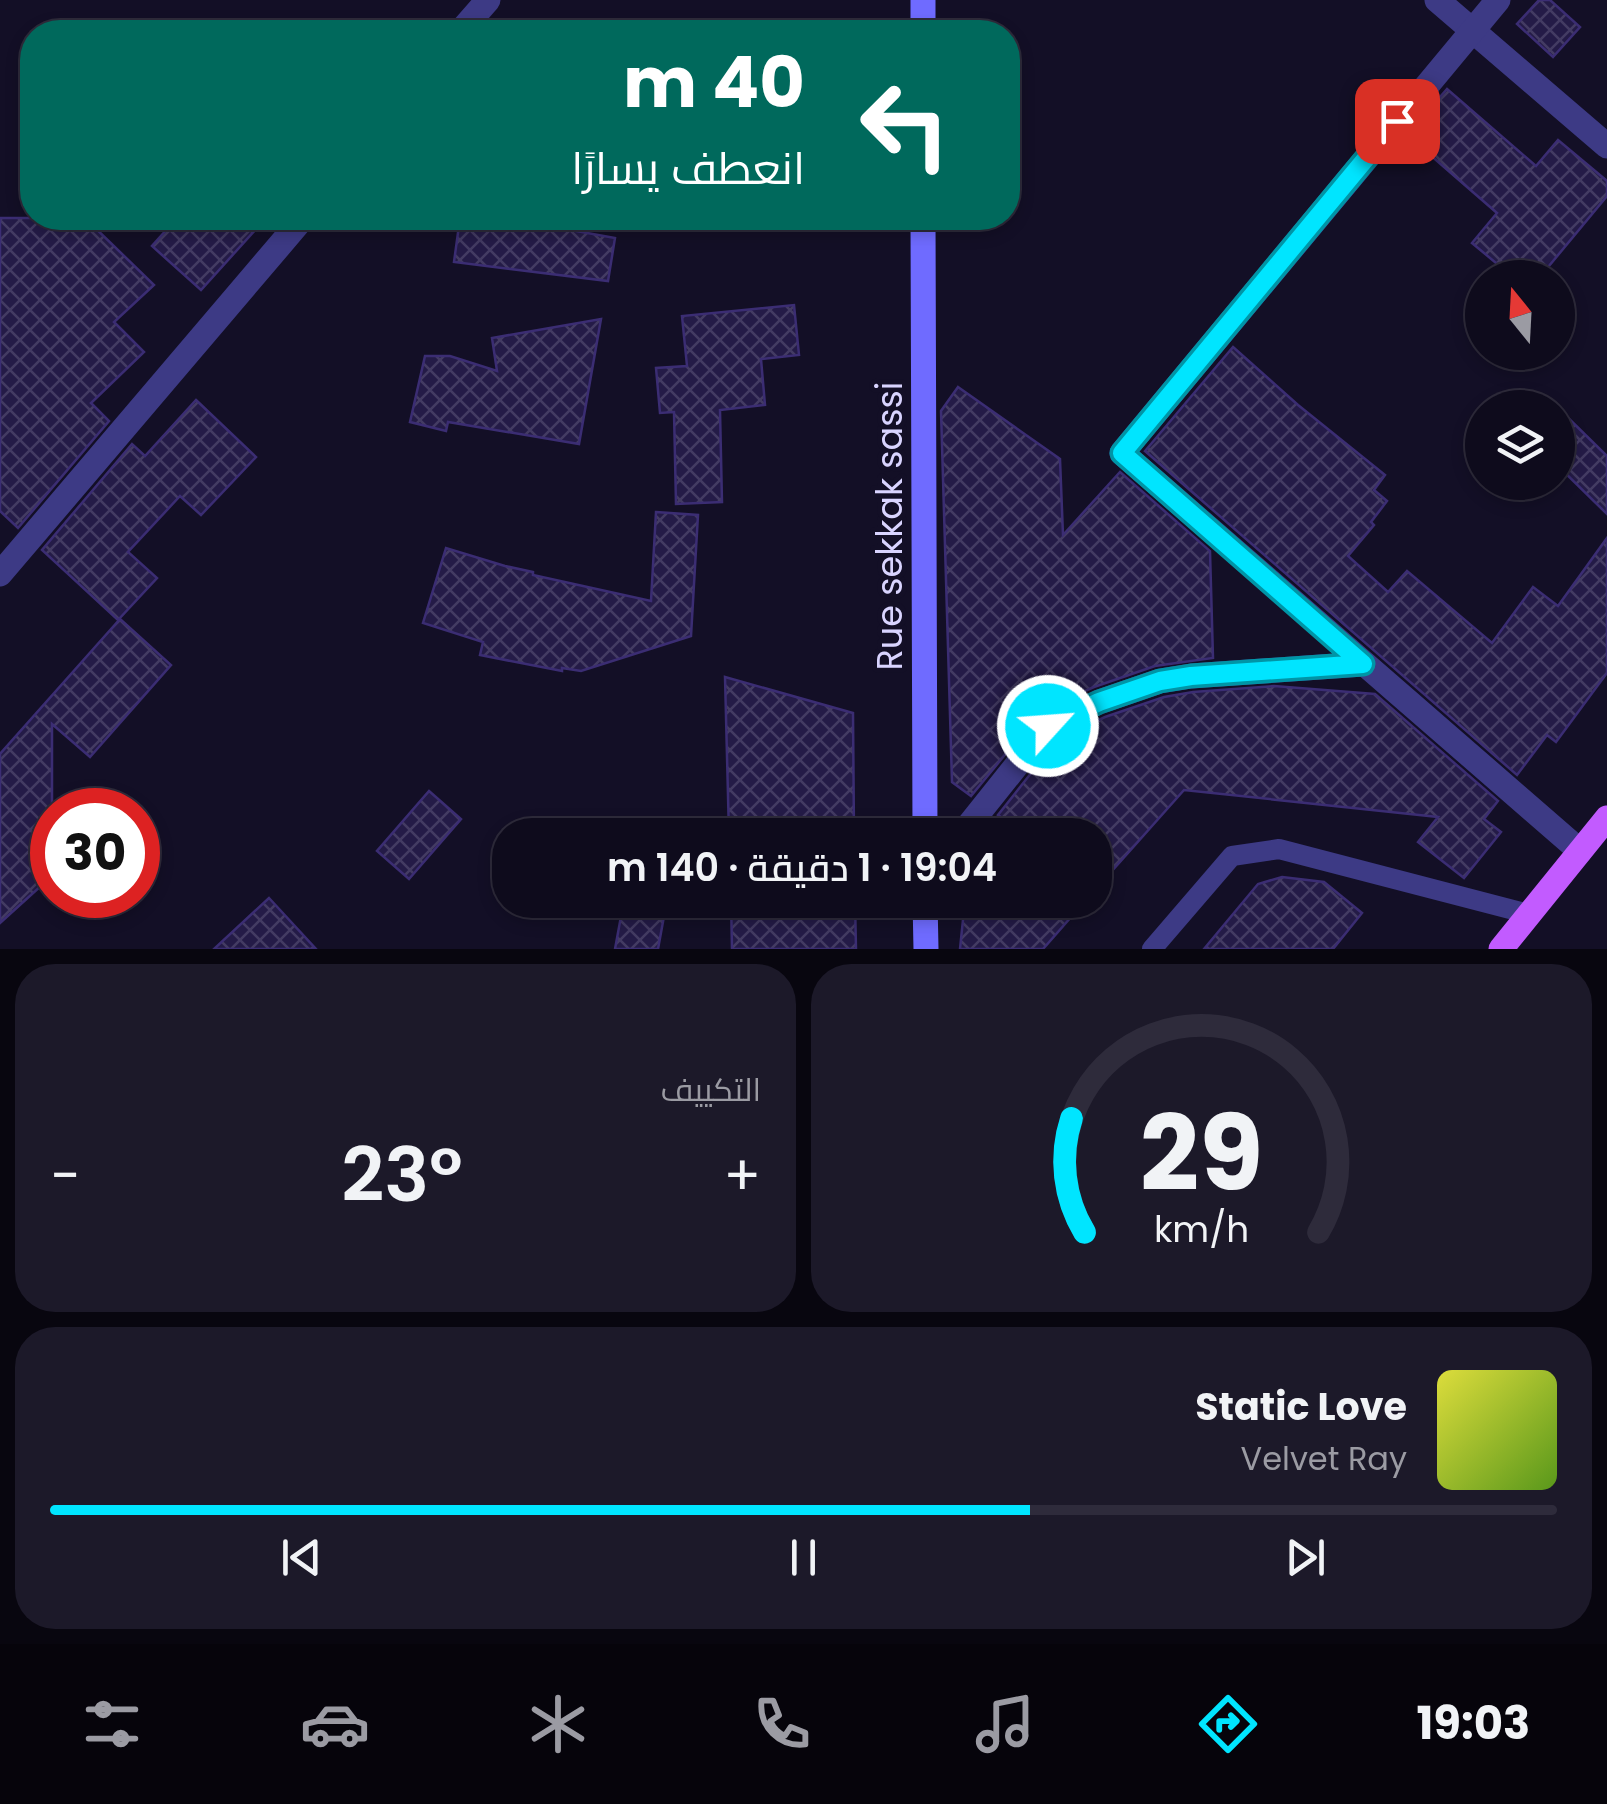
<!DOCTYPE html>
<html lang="ar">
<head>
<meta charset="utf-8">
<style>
	:root { --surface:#0e0b1c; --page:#1c1929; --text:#f1f3f6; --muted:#9b9ba3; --line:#2e2b3b; --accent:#00e5ff }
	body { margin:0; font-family:Poppins,Cairo,sans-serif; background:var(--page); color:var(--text); direction:rtl; height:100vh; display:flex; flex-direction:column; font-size:38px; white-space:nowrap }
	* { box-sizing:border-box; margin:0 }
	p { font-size:32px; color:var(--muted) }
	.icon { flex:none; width:55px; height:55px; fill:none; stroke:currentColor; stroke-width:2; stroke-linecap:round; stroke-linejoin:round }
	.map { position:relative; height:949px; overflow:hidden; direction:ltr }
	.panel { display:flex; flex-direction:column; gap:15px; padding:15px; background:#08060f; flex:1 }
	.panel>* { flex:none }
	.top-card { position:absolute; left:20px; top:20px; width:1000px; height:210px; border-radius:40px; box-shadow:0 5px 15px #0003,0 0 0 2px var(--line); direction:rtl; background:#00695c; color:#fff; overflow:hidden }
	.needle { width:65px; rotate:342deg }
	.controls { position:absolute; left:1465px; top:260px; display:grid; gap:20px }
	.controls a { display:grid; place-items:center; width:110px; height:110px; border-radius:50%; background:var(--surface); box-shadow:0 5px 15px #0003,0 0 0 2px var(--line); font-size:50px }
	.speed { position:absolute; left:30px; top:788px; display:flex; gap:20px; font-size:50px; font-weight:700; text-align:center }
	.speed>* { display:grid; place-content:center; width:130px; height:130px; border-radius:50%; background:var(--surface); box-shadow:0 5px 15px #0003,0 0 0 2px var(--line); line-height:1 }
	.speed .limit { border:15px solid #d22; background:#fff; color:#111 }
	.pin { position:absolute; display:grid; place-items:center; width:85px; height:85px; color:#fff; margin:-42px; border-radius:20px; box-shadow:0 5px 15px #0006 }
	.me { position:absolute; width:110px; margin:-55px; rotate:64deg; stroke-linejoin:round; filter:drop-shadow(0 0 8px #0008) }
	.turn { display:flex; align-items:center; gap:35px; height:210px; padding:0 50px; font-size:45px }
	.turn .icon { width:130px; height:130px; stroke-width:2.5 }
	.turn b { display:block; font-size:70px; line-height:85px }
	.big { font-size:75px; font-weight:600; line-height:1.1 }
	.panel .card { flex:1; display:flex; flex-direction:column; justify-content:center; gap:15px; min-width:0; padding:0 35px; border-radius:40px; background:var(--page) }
	.panel .dial { align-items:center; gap:0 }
	.dial svg { height:260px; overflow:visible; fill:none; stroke:var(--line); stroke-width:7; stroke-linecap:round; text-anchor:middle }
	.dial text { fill:var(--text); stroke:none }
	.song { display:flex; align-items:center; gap:30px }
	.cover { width:120px; height:120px; border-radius:15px; background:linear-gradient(135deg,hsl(60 70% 55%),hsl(90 70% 35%)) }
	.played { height:10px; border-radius:5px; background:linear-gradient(90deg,var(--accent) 65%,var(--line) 65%) }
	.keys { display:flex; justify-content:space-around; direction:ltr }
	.heat { display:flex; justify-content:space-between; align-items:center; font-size:55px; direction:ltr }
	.panel .tiles { flex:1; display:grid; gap:15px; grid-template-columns:1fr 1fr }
	.card:last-child { grid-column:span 2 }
	.trip { position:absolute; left:492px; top:818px; width:620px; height:100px; border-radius:40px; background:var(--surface); box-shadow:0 5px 15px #0003,0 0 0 2px var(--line); font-weight:600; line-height:100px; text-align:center; direction:rtl }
	.dock { display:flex; height:160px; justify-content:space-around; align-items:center; background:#06040b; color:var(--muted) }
	.dock .icon { width:70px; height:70px }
	.dock .current { color:var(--accent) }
	.dock b { font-size:45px; color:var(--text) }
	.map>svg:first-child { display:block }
	.building { fill:url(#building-cross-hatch); stroke:#3b2d73; stroke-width:2.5 }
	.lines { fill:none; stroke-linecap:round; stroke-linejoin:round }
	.lane { stroke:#3d3a85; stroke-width:20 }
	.street { stroke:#3d3a85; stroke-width:25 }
	.secondary { stroke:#6f6bff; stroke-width:25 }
	.primary { stroke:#c25bff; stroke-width:25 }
	.route-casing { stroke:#0095a6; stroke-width:25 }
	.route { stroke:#00e5ff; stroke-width:18 }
	.labels { text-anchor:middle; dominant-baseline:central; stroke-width:10; stroke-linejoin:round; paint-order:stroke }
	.street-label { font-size:35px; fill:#d9d4ff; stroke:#130f26 }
</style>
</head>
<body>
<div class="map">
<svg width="1607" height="949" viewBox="0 0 1607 949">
	<defs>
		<pattern id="building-cross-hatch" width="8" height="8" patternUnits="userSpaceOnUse" patternTransform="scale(2.5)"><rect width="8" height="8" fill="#241b47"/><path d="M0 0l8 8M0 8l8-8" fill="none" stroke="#433b63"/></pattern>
	</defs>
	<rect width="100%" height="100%" fill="#130f26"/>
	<g class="building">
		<path d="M1539,0H1550L1580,27L1553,57L1517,24Z"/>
		<path d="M1447,89L1536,166L1558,140L1607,181V196L1539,278H1514L1472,243L1497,213L1407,135Z"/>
		<path d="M0,218H85L154,285L114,322L144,352L91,403L109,421L18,528L0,511Z"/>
		<path d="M177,218H266L201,290L152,246Z"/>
		<path d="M460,218H522L521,221L615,238L608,281L454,262Z"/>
		<path d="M794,305L799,355L761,359L765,405L720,410L722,502L676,504L674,412L660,413L656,368L687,366L682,316Z"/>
		<path d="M601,319L579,444L448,422L446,431L410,422L425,356H450L497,371L492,338Z"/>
		<path d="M1233,347L1298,405L1385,475L1374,490L1387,501L1371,522L1374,525L1348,556L1388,592L1407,571L1492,643L1533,587L1558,606L1607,538V673L1556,742L1547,735L1517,775L1145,451Z"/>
		<path d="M958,387L1060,459L1063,535L1120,472L1210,551L1213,658L1155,666L1094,687L1041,711L971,796L952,782L941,411Z"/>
		<path d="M196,400L256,457L201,515L180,496L128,552L157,578L118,620L42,550L132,444L145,456Z"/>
		<path d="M1558,408L1607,456V514L1558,466Z"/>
		<path d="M656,512L698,515L691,636L581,671L562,668V671L480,655L483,642L423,623L446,548L505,566L533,572V575L651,601Z"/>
		<path d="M120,619L171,665L90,757L52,724V876L0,923V754Z"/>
		<path d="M725,677L853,713L854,835H729Z"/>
		<path d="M1274,686L1375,694L1498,801L1484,819L1501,832L1464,878L1418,842L1438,817L1184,790L1095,890V835H1001L1010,823L998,815L1058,739L1105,717L1164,697L1193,692Z"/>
		<path d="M429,791L461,819L409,879L377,851Z"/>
		<path d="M1282,877L1324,882L1362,913L1333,949H1204L1258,884Z"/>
		<path d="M269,898L316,949H214Z"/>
		<path d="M624,900H667L658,949H615Z"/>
		<path d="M731,900H855L856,949H732Z"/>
		<path d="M965,900H1086L1043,949H960Z"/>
	</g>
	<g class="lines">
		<path class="lane" d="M1152,949L1232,856L1279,849L1529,914"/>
		<g class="street">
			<path d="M1437,0L1607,146"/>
			<path d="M1498,0L1122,453L1580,851"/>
			<path d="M460,32L488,0"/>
			<path d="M0,574L303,218"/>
			<path d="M961,835L1048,726L1099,702L1160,681L1191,676L1363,664"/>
		</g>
		<g class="secondary">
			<path d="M923,0V32"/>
			<path d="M923,218L925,835"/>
			<path d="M925,900L926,949"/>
		</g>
		<path class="primary" d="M1501,949L1607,818"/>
	</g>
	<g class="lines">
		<g class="route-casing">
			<path id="route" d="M1048,726L1099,702L1160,681L1191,676L1363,664L1122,453L1397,121"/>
		</g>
		<use href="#route" class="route"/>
	</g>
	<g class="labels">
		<g class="street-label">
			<text transform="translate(889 526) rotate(-90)">Rue sekkak sassi</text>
		</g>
	</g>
</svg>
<div class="controls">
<a><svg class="needle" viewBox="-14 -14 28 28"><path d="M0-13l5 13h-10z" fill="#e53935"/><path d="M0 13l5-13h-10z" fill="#9b9ba3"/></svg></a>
<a><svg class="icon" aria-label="layers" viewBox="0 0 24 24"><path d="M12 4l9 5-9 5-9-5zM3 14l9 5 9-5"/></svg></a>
</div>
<div class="speed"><div class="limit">30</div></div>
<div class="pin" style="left:1397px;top:121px;background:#d93025"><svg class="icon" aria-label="arrive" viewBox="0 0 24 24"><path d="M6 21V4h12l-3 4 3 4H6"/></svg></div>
<svg class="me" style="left:1048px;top:726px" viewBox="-20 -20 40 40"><circle r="17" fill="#00e5ff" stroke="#fff" stroke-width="3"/><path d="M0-11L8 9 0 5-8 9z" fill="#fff"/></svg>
<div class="trip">19:04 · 1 دقيقة · 140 m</div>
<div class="top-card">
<div class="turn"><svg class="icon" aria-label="left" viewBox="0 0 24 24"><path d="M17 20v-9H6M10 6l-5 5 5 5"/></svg><div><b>40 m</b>انعطف يسارًا</div></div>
</div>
</div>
<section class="panel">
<div class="tiles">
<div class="card dial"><svg viewBox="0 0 100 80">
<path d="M14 69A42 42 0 1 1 86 69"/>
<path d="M14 69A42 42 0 0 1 10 34" stroke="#00e5ff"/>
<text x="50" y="56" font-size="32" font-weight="700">29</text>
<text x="50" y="72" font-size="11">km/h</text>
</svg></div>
<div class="card"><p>التكييف</p>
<div class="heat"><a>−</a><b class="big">23°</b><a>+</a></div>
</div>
<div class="card">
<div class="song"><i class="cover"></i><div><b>Static Love</b><p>Velvet Ray</p></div></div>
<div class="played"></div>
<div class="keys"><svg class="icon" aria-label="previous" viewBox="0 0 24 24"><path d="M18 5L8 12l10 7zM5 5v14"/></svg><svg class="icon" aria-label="pause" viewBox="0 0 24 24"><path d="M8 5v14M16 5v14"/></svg><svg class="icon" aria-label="next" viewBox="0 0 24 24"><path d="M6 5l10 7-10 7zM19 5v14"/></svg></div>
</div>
</div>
</section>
<nav class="dock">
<b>19:03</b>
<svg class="icon current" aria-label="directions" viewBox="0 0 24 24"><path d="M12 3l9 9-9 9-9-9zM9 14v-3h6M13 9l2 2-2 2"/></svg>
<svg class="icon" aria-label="music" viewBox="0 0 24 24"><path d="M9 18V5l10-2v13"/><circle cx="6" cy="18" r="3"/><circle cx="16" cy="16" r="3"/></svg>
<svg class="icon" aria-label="phone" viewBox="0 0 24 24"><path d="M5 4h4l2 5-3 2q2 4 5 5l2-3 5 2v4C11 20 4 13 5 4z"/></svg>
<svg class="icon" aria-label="climate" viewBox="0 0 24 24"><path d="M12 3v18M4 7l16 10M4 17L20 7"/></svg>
<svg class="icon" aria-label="car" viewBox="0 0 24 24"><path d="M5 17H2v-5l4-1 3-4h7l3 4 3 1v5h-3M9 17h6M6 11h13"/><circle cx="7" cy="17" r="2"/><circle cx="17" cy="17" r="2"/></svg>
<svg class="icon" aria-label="filters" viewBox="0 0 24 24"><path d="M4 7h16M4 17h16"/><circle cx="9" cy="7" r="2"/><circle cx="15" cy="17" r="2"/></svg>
</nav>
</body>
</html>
